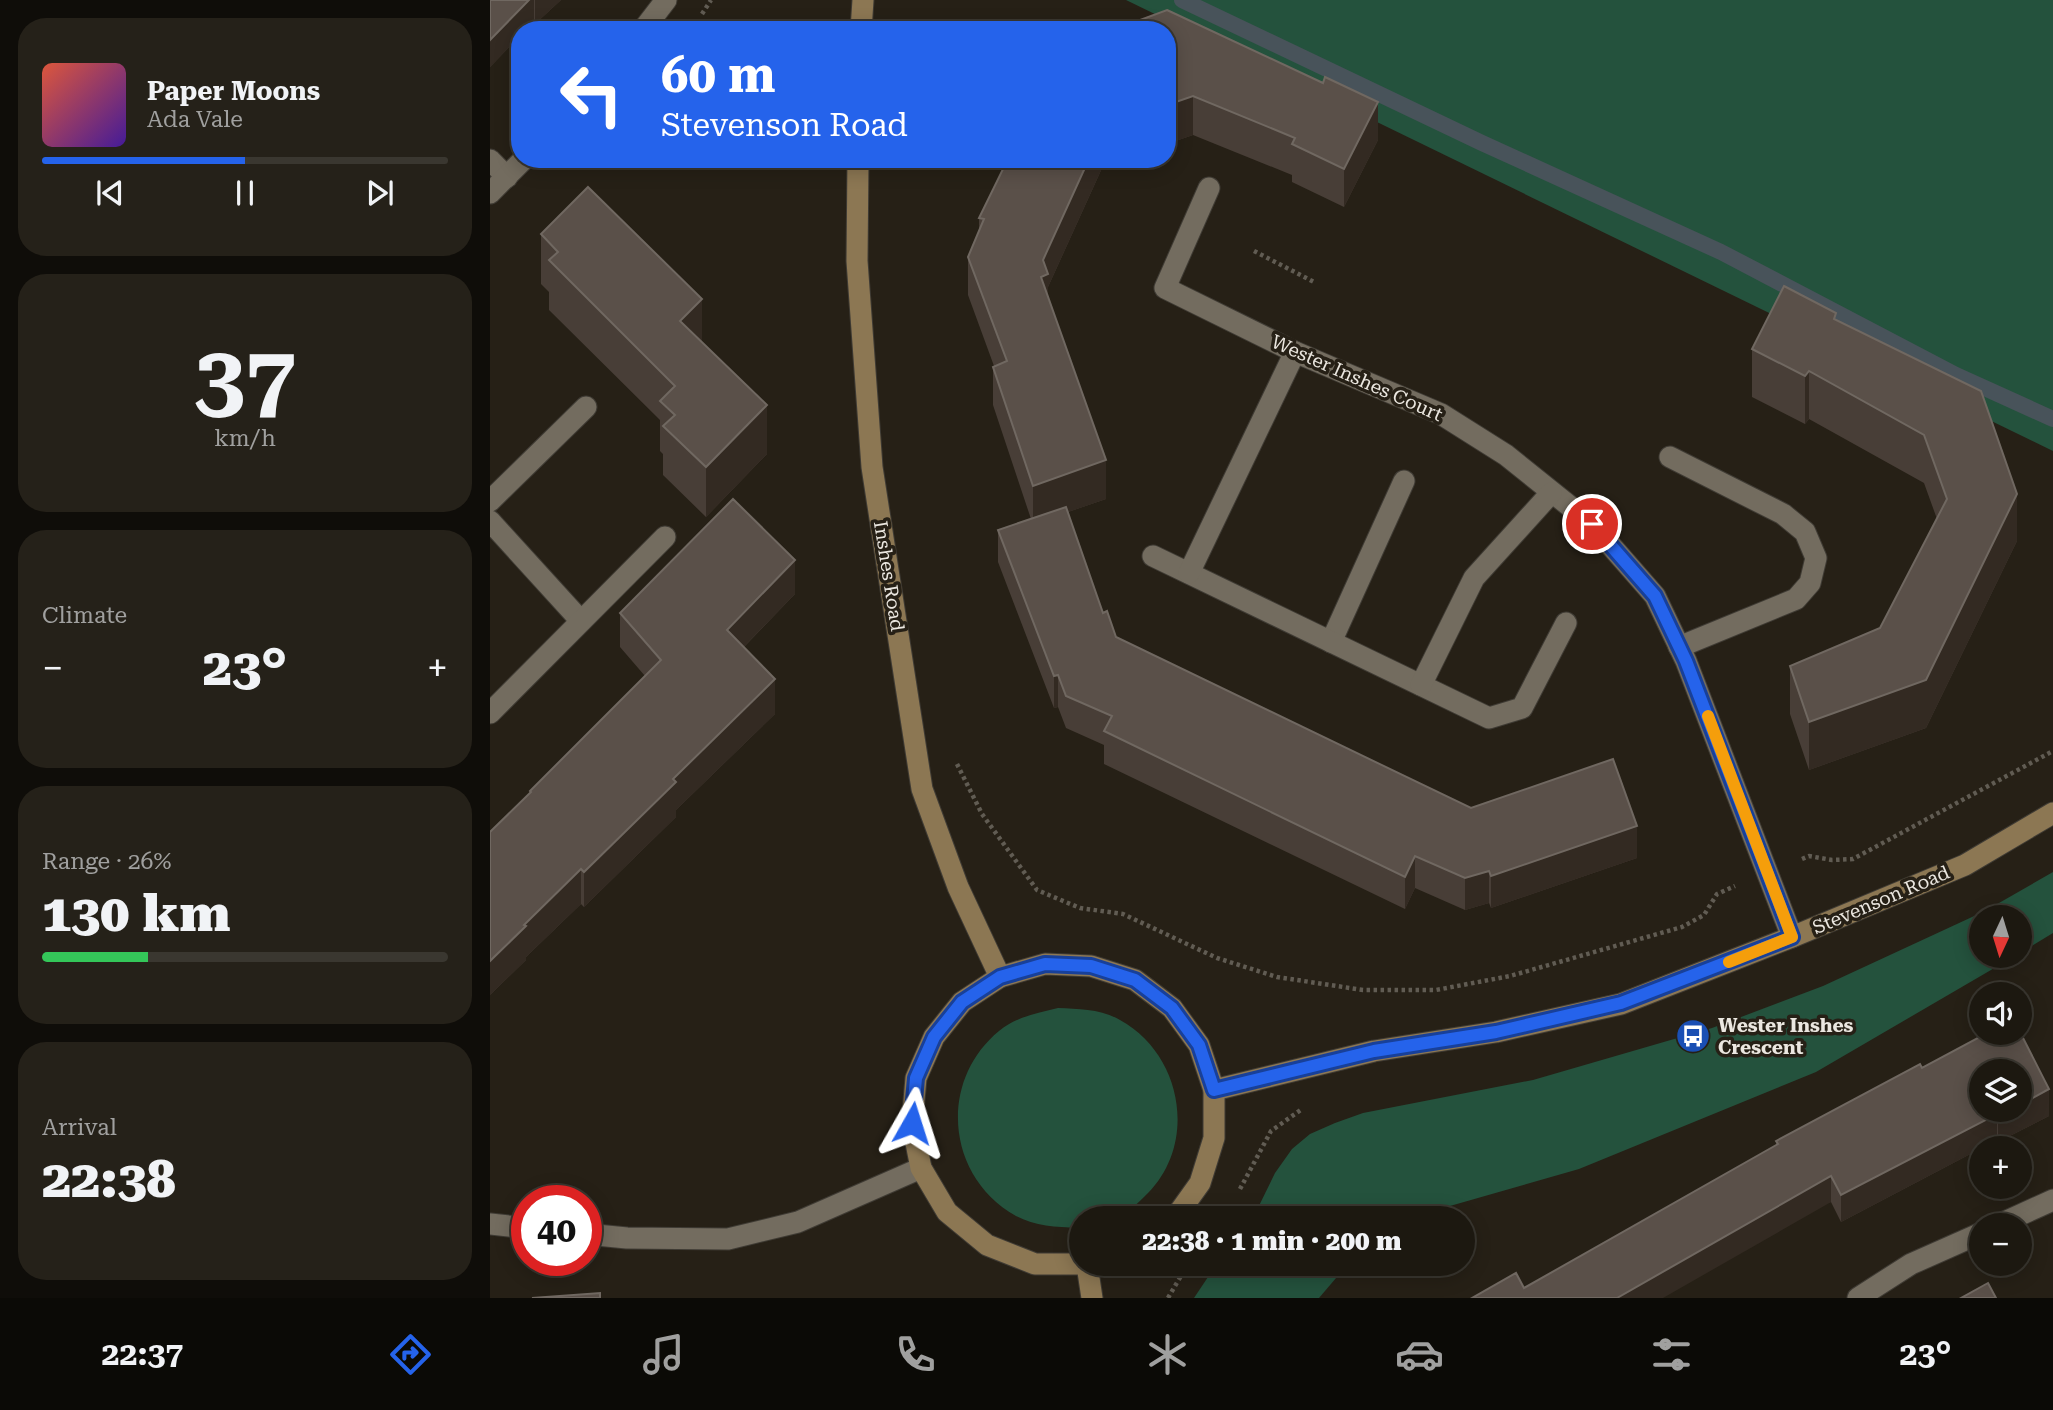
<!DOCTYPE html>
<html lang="en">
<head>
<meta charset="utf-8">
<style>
	:root { --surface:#1c1810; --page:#252119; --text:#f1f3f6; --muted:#a0a09f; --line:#3a3730; --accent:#2563eb }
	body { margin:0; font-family:"Roboto Serif",serif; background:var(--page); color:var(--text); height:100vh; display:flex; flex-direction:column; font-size:26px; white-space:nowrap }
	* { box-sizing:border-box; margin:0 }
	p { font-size:23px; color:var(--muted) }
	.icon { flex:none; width:38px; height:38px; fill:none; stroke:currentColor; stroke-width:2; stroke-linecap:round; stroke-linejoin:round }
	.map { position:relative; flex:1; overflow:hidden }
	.details { display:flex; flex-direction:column; gap:18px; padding:18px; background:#0f0d09; width:490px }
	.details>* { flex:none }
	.guide { position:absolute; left:21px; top:21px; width:665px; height:147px; border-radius:28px; box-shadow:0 4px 18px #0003,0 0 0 2px var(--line); background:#2563eb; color:#fff; overflow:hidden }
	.needle { width:46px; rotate:184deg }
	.buttons { position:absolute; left:1479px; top:905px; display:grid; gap:14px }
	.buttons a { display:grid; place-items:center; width:63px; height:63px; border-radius:50%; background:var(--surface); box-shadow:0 4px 18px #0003,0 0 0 2px var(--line); font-size:35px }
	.speed { position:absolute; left:21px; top:1185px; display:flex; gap:14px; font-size:35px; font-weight:700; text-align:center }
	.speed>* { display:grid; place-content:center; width:91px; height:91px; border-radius:50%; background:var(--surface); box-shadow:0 4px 18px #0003,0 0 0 2px var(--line); line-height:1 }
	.speed .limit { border:10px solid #d22; background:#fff; color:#111 }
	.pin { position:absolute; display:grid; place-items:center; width:60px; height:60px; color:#fff; margin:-30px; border:4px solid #fff; border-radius:50%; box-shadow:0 2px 7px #0007 }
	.me { position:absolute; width:77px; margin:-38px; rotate:6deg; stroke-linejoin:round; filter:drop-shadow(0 0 5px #0008) }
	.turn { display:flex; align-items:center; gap:24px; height:147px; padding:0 35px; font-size:32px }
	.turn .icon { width:91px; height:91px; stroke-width:2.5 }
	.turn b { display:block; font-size:49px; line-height:60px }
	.big { font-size:52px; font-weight:800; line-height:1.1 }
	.details .card { flex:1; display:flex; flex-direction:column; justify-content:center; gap:10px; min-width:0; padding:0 24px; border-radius:28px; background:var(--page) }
	.details .dial { align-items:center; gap:0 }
	.dial b { font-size:91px; line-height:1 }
	.song { display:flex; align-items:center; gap:21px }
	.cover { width:84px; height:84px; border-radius:10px; background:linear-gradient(135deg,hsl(10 70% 55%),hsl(260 70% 35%)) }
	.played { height:7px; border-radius:4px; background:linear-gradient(90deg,var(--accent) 50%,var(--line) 50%) }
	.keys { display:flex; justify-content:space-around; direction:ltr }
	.heat { display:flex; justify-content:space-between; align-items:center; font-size:38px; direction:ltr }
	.charge { height:10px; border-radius:5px; background:linear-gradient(90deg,#34c759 26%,var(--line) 0) }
	.trip { position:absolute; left:579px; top:1206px; width:406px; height:70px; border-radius:35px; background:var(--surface); box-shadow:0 4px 18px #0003,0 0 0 2px var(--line); font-weight:800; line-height:70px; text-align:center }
	.tabs { display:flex; height:112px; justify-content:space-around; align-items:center; background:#0b0a06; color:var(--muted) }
	.tabs .icon { width:49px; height:49px }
	.tabs .selected { color:var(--accent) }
	.tabs b { font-size:32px; color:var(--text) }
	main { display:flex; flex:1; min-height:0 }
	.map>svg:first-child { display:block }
	.green { fill:#24523d }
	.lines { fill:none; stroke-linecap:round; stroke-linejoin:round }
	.stream { stroke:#48535a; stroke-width:16 }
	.lane-casing { stroke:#3f3b34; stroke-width:23 }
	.street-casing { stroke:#3f3b34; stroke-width:23 }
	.secondary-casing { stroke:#3f3b34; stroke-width:23 }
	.path { stroke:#615c53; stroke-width:4.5; stroke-dasharray:3.5 3.5; stroke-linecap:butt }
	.lane { stroke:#736c5f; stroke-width:21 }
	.street { stroke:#736c5f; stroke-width:21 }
	.secondary { stroke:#8c7753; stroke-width:21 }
	.wall { fill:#483e37 }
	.shaded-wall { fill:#332a22 }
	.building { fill:#5a5049; stroke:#706861; stroke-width:2 }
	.route-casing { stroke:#184099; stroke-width:18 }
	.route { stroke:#2563eb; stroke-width:12 }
	.slow { stroke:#f59e0b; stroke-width:12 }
	.labels { text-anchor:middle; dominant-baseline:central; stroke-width:7; stroke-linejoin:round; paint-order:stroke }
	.street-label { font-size:19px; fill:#ebe7e0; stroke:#262016 }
	.poi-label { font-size:19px; font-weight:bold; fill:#ebe7e0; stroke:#262016; text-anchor:start }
</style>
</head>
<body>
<main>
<section class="details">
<div class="card">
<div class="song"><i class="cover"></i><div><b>Paper Moons</b><p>Ada Vale</p></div></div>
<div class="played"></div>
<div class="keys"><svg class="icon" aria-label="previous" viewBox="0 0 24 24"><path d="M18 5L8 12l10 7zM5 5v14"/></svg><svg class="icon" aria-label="pause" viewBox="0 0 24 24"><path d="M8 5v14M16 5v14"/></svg><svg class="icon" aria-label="next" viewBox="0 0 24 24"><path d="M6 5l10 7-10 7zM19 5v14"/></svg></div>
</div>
<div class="card dial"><b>37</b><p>km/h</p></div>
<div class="card"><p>Climate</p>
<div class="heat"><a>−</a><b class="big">23°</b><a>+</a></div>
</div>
<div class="card"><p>Range · 26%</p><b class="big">130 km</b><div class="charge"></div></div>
<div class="card"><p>Arrival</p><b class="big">22:38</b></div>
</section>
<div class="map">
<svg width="1563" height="1298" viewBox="0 0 1563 1298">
	<rect width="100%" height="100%" fill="#262016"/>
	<g class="green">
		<path d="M636,0H1563V451Z"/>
		<path d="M1563,872V933L1530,953V917H1491V956H1525L1326,1072L1089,1169L918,1218H763L785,1173L802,1149L820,1134L845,1123L873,1113L1043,1080L1222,1028L1333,986L1495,911Z"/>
		<path d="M568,1008C589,1009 611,1009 630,1020C692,1054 708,1142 658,1193C649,1202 637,1215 624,1218C614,1220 601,1218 592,1218L591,1227L588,1228C566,1227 545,1226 526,1216C456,1177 448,1081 509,1031C526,1017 547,1013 568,1008Z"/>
		<path d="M734,1264H858L829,1298H704L718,1277Z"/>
	</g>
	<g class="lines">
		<path class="stream" d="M692,0L992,143L1231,252L1466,375L1563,419"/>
		<g class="lane-casing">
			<g id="lane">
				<path d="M153,30L176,0"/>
				<path d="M0,501L96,407"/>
				<path d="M841,642L914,481"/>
			</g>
		</g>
		<g class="street-casing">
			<g id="street">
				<path d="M0,160L17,177"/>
				<path d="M719,188L675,288L805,352L951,414L1016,455L1102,524L1165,596L1196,661L1302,937"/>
				<path d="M0,193L34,159"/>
				<path d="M1180,457L1293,514L1315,532L1326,558L1320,583L1306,599L1189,647"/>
				<path d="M0,521L91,621"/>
				<path d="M663,556L999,718L1032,708L1076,623"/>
				<path d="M699,573L805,352"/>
				<path d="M931,685L984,578L1061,493"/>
				<path d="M0,713L175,537"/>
				<path d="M0,1224L37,1228"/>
				<path d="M1508,1225L1563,1200"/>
				<path d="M96,1234L137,1238L238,1239L308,1222L431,1168"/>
				<path d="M1368,1298L1421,1264L1491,1233"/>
			</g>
		</g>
		<g class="secondary-casing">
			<g id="secondary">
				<path d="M371,30L373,0"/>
				<path d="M368,159L367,261L382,467L432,789L468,887L510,977"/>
				<path d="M724,1090L884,1051L1006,1032L1131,1004L1302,937L1475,865L1563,813"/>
				<path d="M601,1264H545L497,1245L457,1212L431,1168L422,1123L426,1078L444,1037L472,1002L510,977L555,964L601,966L645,980L682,1008L709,1045L724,1090V1138L710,1183L685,1218"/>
				<path d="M597,1265L602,1298"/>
			</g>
		</g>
		<g class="path">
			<path d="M212,14L221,0"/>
			<path d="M764,251L826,283"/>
			<path d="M467,764L492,814L547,890L590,908L633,914L727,958L787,977L873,990H946L1020,976L1192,927L1214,915L1227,894L1245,886"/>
			<path d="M1312,859L1319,856L1342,860L1363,859L1563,751"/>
			<path d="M750,1189L781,1131L812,1109"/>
			<path d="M678,1298L698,1264"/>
		</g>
		<use href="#lane" class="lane"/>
		<use href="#street" class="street"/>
		<use href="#secondary" class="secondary"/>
	</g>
	<g class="wall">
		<path d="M0,0H71L45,24L44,22L30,30V36L0,67Z"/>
		<path d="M677,30L888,140L854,207L802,182V175L703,135L677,144Z"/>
		<path d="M521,159H632L613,166L558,287V296L616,499L578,512L613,613L626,637L981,808L1147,858L1001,908L999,903L975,910L925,888L915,909L614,764V745L576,728L568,707L564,708L508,562V530L541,519L503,405V367L504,366L478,295V257L489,230V218L518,166Z"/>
		<path d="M51,234L212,342L277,454L216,517L173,475V454L170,451V420L59,310V292L51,284Z"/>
		<path d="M1346,320L1527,541L1436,728L1319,770L1300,714V666L1390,628L1447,519L1434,483L1319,419L1315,424L1262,397V349Z"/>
		<path d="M305,594L254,647L285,714L186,810V817L94,907L91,904L36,957V960L0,995L40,791L155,676L130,647V613Z"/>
		<path d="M1432,1068L1559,1116L1508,1142L1507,1140L1351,1222L1341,1202L1034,1288L1286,1145V1141Z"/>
	</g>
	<g class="shaded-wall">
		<path d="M39,0H44V22L36,30H30V36L0,67V40Z"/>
		<path d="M45,0H71L45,24Z"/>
		<path d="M703,96V135L677,144V105Z"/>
		<path d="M888,102V140L854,207V169Z"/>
		<path d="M599,159H632L613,166L558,287V313L551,277L553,260Z"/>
		<path d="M212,299V349L190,321Z"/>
		<path d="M1319,371V419L1315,424V376Z"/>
		<path d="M277,405V454L216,517V467Z"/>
		<path d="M616,460V499L543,524V486Z"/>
		<path d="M1527,494V541L1436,728L1319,770V722Z"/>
		<path d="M305,560V594L237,664V630Z"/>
		<path d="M568,675V707L564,708V676Z"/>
		<path d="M285,679V714L186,810V817L94,907V872L183,779Z"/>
		<path d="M1147,826V858L1001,908V876Z"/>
		<path d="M925,856V888L915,909V877Z"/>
		<path d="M91,869V904L36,957V960L0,995V961L34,925Z"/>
		<path d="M999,871V903L975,910V878Z"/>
		<path d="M1559,1089V1116L1508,1142V1116L1520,1110H1530V1105Z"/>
		<path d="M1507,1114V1140L1351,1222V1195Z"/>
		<path d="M1341,1176V1202L1173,1298H1127Z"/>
	</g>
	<g class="building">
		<path d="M0,0H39L0,40Z"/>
		<path d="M677,10L833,83L835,77L888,102L854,169L802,144L805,138L703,96L677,105V30H623Z"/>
		<path d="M521,159H599L553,260L558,274L551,277L616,460L543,486L503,367L517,361L478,257L494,219L489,218L515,165L518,166Z"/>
		<path d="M98,187L212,299L190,321L277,405L216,467L173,426L185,415L170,401L185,386L59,260L68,252L51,234Z"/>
		<path d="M1294,286L1346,313L1344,319L1491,391L1527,494L1436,680L1319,722L1300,666L1390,628L1457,499L1434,435L1319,371L1315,376L1262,349Z"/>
		<path d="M243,499L305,560L237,630L285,679L183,779L186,782L94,872L91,869L34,925L36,926L0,961V832L41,792L40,791L171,660L130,613Z"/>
		<path d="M576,507L613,613L617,611L626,637L981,808L1123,759L1147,826L1001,876L999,871L975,878L925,856L915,877L614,731L622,716L576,696L568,675L564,676L508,530Z"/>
		<path d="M1499,1032H1530L1559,1089L1530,1105V1071H1491V1110H1520L1508,1116L1507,1114L1351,1195L1341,1176L1127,1298H982L1026,1273L1034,1288L1288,1144L1286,1141L1430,1064L1432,1068Z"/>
		<path d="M1498,1283L1506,1298H1471Z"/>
		<path d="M110,1293V1298H42Z"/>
	</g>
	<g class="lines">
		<g class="route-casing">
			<path id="route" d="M422,1123L426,1078L444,1037L472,1002L510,977L555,964L601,966L645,980L682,1008L709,1045L724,1090L884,1051L1006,1032L1131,1003L1302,937L1196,661L1165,596L1102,524"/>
		</g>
		<use href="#route" class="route"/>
		<path class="slow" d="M1218,716L1302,937L1239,962"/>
	</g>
	<defs>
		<g id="bus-disc" transform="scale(1.75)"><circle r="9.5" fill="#1a4fb4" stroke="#262016"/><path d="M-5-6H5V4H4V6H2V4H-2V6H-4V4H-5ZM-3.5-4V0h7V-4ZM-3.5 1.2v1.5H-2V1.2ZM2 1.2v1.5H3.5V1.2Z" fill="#fff"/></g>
	</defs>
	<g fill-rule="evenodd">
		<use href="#bus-disc" x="1203" y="1036"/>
	</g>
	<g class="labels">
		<g class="street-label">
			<text transform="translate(867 378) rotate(24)">Wester Inshes Court</text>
			<text transform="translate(399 576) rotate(81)">Inshes Road</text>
			<text transform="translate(1391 900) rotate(-23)">Stevenson Road</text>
		</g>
		<g class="poi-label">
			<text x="1228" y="1025">Wester Inshes<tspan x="1228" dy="22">Crescent</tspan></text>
		</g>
	</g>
</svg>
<div class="buttons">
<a><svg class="needle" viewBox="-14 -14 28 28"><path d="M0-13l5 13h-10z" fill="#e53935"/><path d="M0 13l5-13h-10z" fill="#a0a09f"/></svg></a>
<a><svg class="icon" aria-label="sound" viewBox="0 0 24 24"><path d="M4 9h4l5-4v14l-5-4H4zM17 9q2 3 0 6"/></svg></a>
<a><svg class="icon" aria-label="layers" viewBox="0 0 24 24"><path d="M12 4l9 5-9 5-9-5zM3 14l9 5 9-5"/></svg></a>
<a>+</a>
<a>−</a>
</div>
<div class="speed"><div class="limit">40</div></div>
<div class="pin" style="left:1102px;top:524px;background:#d93025"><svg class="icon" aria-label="arrive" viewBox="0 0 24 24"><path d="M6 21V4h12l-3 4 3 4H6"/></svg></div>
<svg class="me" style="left:422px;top:1123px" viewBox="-20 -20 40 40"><path d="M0-17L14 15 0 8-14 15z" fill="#2563eb" stroke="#fff" stroke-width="4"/></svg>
<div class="trip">22:38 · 1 min · 200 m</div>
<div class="guide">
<div class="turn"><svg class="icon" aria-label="left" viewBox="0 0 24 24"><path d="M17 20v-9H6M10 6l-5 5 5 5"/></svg><div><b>60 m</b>Stevenson Road</div></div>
</div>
</div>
</main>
<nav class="tabs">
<b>22:37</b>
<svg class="icon selected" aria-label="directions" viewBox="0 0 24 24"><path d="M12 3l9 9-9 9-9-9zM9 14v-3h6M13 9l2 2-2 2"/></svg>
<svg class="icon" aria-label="music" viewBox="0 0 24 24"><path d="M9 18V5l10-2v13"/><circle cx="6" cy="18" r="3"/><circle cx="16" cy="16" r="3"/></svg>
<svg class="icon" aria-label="phone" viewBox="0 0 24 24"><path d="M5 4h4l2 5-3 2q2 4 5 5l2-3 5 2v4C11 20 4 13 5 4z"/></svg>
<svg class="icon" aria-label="climate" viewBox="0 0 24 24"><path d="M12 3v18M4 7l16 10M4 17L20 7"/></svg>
<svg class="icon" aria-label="car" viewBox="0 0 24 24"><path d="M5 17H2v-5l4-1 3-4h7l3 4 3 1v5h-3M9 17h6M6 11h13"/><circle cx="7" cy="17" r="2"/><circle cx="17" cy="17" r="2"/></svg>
<svg class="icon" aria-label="filters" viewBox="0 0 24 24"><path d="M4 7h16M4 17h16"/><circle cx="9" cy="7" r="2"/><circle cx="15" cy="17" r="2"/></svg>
<b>23°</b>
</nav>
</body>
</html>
